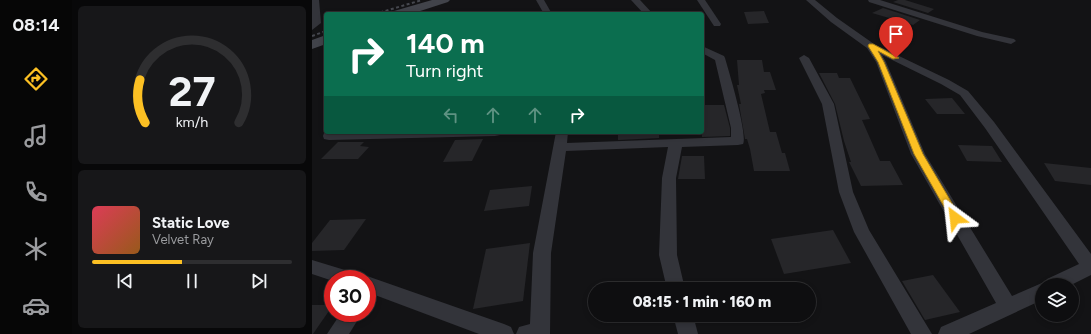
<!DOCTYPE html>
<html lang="en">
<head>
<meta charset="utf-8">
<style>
	:root { --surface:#0e0e10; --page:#171719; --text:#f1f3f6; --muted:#9b9c9f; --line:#2e2e30; --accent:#fcc023 }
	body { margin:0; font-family:Figtree,sans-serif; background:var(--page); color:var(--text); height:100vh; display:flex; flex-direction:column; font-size:15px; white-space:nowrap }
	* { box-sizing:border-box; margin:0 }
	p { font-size:13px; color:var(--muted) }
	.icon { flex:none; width:22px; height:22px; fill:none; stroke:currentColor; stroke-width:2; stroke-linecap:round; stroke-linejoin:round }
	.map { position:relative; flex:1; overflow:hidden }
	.details { display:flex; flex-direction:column; gap:6px; padding:6px; background:#080809; width:240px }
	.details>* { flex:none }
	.top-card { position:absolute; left:12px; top:12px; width:380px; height:122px; border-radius:4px; box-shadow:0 2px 6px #0003,0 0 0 1px var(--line); background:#0b6e4f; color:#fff; overflow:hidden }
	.buttons { position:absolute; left:723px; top:278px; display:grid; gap:8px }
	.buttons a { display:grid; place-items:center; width:44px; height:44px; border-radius:50%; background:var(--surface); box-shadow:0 2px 6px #0003,0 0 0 1px var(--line); font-size:20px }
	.speed { position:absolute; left:12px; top:270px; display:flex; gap:8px; font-size:20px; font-weight:700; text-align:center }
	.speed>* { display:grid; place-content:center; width:52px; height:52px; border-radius:50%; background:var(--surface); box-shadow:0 2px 6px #0003,0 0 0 1px var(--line); line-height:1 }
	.speed .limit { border:6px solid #d22; background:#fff; color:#111 }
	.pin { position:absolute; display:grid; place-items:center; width:34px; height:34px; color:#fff; margin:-41px -17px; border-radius:50% 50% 50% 0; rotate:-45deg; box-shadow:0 0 4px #0007 }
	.pin .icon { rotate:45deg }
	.me { position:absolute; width:44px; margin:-22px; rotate:330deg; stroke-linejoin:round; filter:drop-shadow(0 0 3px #0008) }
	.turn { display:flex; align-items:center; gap:14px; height:84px; padding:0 16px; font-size:18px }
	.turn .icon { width:52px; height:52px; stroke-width:2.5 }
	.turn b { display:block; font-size:28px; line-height:34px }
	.lanes { display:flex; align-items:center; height:38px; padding:0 16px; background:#0003; justify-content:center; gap:20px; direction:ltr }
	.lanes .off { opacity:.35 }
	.details .widget { flex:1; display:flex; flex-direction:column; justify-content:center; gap:6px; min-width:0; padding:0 14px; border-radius:6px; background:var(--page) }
	.details .dial { align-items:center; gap:0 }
	.dial svg { height:104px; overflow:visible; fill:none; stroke:var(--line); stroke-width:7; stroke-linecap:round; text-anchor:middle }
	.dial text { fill:var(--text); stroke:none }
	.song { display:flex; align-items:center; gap:12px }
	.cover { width:48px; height:48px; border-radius:6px; background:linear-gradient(135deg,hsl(350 70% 55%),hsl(30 70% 35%)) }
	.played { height:4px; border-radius:2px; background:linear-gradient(90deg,var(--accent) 45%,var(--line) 45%) }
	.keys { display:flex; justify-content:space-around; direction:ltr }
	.trip { position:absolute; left:276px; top:282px; width:228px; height:40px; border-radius:20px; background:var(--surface); box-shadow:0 2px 6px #0003,0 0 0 1px var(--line); font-weight:800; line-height:40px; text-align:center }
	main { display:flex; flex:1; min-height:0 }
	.tabs { display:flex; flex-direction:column; width:72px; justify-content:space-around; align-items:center; background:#060606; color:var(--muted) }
	.tabs .icon { width:28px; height:28px }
	.tabs .current { color:var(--accent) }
	.tabs b { font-size:18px; color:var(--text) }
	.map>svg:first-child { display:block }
	.building { fill:#262629 }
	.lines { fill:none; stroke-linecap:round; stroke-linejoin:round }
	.street { fill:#33343a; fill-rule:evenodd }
	.secondary { fill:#41434a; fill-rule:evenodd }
	.rail { stroke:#46484f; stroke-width:2; stroke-dasharray:3 2.5; stroke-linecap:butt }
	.route { fill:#fcc023; stroke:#a47d17 }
</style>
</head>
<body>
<main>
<nav class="tabs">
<b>08:14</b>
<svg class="icon current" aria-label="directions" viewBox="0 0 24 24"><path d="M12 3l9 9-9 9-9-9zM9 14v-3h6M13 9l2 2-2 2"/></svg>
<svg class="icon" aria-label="music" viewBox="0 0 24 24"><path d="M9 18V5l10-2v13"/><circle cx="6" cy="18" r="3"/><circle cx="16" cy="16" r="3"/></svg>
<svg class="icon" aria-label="phone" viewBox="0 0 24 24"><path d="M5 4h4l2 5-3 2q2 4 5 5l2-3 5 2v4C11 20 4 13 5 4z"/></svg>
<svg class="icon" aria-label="climate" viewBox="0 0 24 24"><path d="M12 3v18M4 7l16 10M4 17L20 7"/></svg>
<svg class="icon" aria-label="car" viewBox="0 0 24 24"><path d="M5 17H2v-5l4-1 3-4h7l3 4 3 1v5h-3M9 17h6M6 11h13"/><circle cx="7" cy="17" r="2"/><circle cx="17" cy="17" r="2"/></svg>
</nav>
<section class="details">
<div class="widget dial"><svg viewBox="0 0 100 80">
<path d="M14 69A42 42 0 1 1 86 69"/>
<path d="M14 69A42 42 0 0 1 10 36" stroke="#fcc023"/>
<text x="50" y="56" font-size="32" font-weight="700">27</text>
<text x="50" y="72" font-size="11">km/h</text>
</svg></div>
<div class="widget">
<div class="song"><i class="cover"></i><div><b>Static Love</b><p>Velvet Ray</p></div></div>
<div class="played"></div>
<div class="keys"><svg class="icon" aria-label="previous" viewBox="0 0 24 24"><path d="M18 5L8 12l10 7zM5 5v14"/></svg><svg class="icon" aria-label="pause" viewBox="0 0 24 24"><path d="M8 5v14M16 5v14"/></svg><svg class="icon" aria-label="next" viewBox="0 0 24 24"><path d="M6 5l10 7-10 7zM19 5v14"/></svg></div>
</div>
</section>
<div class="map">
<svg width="779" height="334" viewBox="0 0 779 334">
	<rect width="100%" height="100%" fill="#131315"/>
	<g class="building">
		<path d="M586,0H593L622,9L616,13L581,2Z"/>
		<path d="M571,8L608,20L601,25L560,13Z"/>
		<path d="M452,11L457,23L436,24L432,12Z"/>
		<path d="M425,60H450L452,72H458L464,90H452L453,93L449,94L458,132H464L470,153H473L478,171H442L438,149L435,139H433L427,104H429L425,85H427Z"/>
		<path d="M507,73H525L527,78H538L558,119L550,120L568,161H578L591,185L549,186L537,162H539L532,141L523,104Z"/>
		<path d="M640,98L653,114H625L613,99Z"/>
		<path d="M390,105H412L418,128V136L390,137Z"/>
		<path d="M306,132H347V138L306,140Z"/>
		<path d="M171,139L160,161L131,162L143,140Z"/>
		<path d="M26,142H52L48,146L57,147L46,159H9Z"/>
		<path d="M646,145L680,146L690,162L655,161Z"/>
		<path d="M370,156H392L393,179H366Z"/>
		<path d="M732,163L779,168V185L743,181Z"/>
		<path d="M220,186L217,206L172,211L178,190Z"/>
		<path d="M54,219L32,250L0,251V243L18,220Z"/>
		<path d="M521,230L539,263L472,274L459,239Z"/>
		<path d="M218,243L211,301L161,309L174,249Z"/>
		<path d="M621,275L648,312L613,320L590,281Z"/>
		<path d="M0,305H21L1,334H0Z"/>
	</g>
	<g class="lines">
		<g class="street">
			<path d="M0,0H7L9,23L0,30Z"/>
			<path d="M224,0H232L240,14H232Z"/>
			<path d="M319,0H328L341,14H332Z"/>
			<path d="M385,0H393L409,24L408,26H402Z"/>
			<path d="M494,0H503L525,18L562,44L637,80L656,91L682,122L779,254V275L759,285H730V300L657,334H626L629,327L684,303L599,154L564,62L555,48L519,22ZM570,55L629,84L648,95L673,128L767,264L735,279L732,284L730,283L700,296L613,154L574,62Z"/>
			<path d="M556,0H568L670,32L702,39L704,41L699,44L665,36L557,2Z"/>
			<path d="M390,46L412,56L413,58C417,72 436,135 431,144L426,145L370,147L364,178L365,255L373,289H355L347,255L350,178L356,147L254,151L239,253L238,334H204L207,327L218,324L221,253L244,132H256L255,143L419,137V128L403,60L390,53Z"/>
			<path d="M492,55L497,58L522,104L541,192L557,230L620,334H599L542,232L527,192L510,104L487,58Z"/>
			<path d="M18,132H189L188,135L183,136L17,140L12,139L11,136L12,133Z"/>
			<path d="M0,260L46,274L49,278L55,276L192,324L199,327L202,334H167L55,292V279H21V281L0,274Z"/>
			<path d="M29,313H50L37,334H15Z"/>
			<path d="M361,315H381L386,334H366Z"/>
		</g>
		<g class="secondary">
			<path d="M120,0H138L136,2L99,14H80L82,11Z"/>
			<path d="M14,35V44L0,49V40Z"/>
		</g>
		<g class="rail">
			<path d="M63,14L110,0"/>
			<path d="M0,36L14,31"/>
		</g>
	</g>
	<path class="route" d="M557,44H561L587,58L581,59L566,51L572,62L611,154L647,215L649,218L647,221H640L602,154L566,62L556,46Z"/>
</svg>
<div class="buttons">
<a><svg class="icon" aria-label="layers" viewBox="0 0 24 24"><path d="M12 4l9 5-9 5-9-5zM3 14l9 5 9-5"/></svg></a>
</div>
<div class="speed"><div class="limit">30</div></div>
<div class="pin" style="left:584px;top:58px;background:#d93025"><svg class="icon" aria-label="arrive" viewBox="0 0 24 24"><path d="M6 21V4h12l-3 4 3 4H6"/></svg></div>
<svg class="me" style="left:643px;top:218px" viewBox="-20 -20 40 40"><path d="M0-17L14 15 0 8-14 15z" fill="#fcc023" stroke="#fff" stroke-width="4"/></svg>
<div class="trip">08:15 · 1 min · 160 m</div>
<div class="top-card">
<div class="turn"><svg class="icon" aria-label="right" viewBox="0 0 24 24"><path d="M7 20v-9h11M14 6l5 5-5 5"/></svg><div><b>140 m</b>Turn right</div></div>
<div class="lanes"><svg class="icon off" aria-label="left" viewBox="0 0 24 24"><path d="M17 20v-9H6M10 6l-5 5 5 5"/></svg><svg class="icon off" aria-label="ahead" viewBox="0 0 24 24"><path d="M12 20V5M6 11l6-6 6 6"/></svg><svg class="icon off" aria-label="ahead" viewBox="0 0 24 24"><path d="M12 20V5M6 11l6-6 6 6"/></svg><svg class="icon" aria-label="right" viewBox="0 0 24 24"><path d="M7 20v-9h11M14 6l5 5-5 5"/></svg></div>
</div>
</div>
</main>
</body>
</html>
